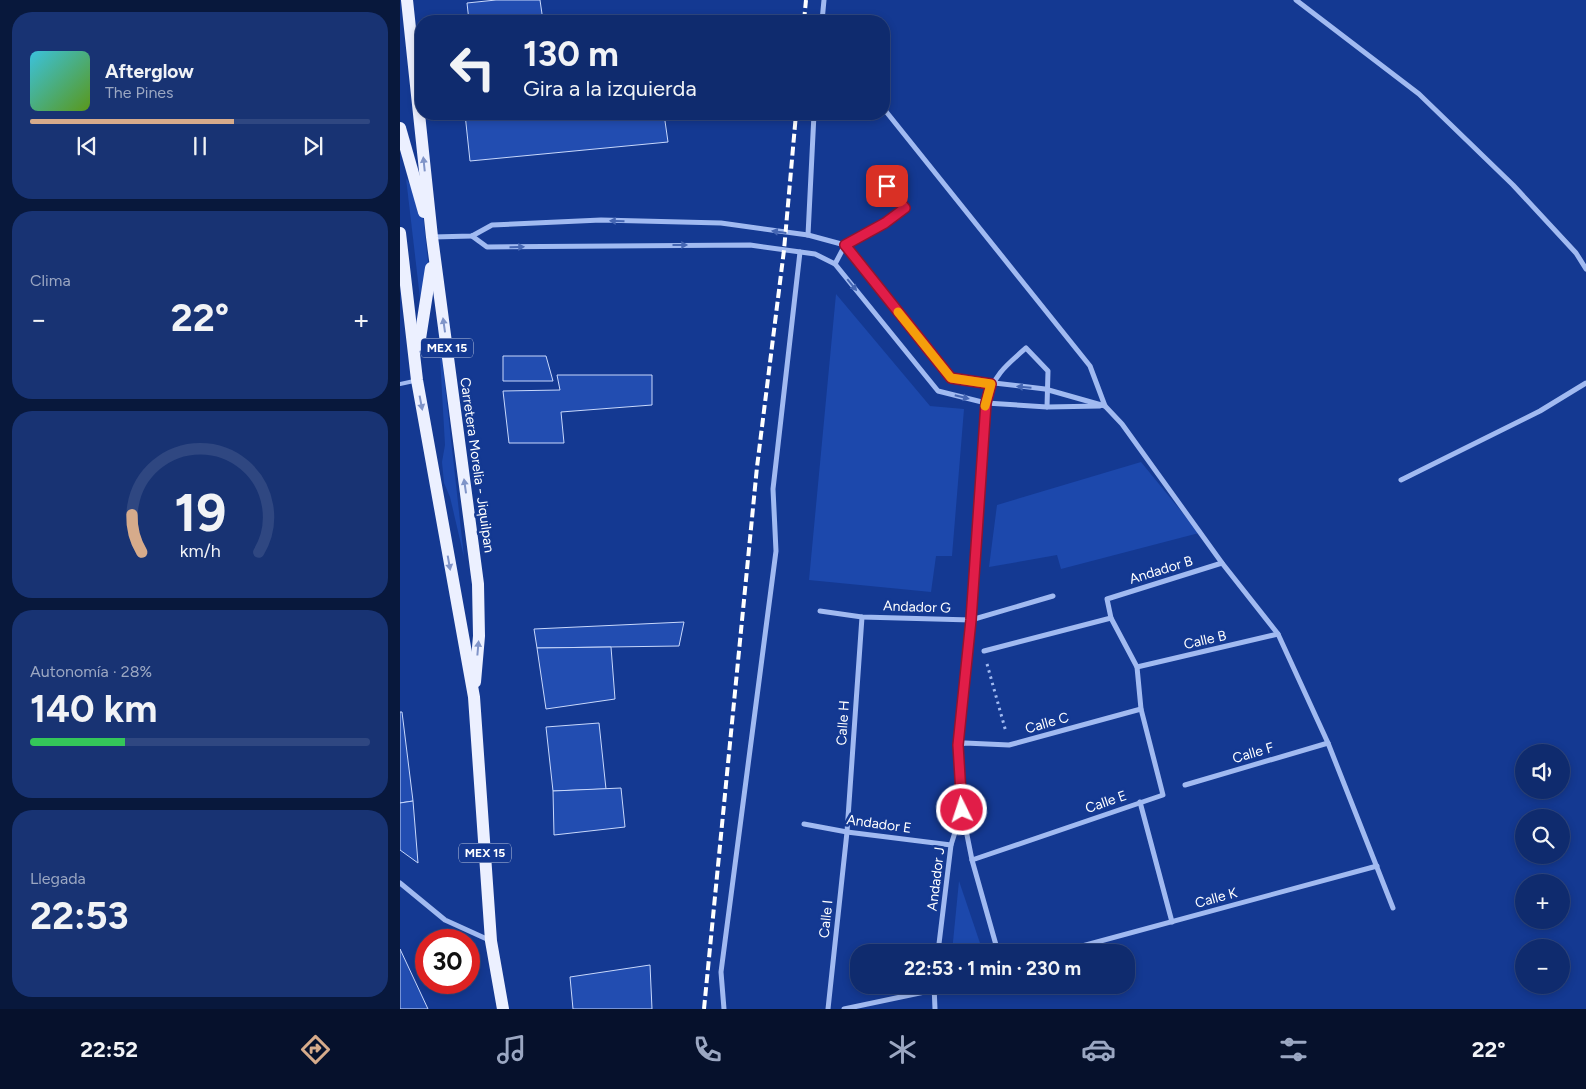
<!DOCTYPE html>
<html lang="es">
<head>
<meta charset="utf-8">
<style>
	:root { --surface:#0f2b6e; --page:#183373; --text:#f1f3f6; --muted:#9ba7c2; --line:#2f4781; --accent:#d6ab8b }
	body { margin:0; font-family:Figtree,sans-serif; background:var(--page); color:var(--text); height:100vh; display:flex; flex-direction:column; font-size:19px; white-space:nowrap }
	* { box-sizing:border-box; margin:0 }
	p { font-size:16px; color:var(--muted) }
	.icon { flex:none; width:28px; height:28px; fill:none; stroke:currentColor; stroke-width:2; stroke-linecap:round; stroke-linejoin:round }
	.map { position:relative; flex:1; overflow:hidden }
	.panel { display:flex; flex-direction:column; gap:12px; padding:12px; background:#08183c; width:400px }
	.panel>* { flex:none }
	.banner { position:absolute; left:15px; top:15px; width:475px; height:105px; border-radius:20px; box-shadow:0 2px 8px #0003,0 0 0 1px var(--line); background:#0f2b6e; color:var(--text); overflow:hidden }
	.buttons { position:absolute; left:1115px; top:744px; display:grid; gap:10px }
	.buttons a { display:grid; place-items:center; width:55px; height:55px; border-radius:50%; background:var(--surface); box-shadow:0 2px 8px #0003,0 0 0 1px var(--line); font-size:25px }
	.speed { position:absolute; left:15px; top:929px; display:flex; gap:10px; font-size:25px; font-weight:700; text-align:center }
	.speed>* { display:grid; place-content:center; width:65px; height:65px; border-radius:50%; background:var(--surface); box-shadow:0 2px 8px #0003,0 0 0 1px var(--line); line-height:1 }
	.speed .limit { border:8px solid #d22; background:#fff; color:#111 }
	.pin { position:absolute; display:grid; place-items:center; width:42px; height:42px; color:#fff; margin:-21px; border-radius:10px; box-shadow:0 2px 8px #0006 }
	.me { position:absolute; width:55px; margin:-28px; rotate:356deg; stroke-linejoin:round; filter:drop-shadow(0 0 4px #0008) }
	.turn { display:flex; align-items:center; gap:18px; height:105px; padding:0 25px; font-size:22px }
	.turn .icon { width:65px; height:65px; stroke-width:2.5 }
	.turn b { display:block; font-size:35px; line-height:42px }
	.big { font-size:38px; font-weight:700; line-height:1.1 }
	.panel .widget { flex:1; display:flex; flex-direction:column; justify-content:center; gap:8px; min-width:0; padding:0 18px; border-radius:20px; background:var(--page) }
	.panel .dial { align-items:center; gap:0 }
	.dial svg { height:130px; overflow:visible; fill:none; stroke:var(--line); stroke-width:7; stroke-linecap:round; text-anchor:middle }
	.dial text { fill:var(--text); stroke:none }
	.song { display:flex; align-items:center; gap:15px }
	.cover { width:60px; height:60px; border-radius:8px; background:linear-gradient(135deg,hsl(190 70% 55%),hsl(90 70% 35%)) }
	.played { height:5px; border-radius:2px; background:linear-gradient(90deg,var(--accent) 60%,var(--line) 60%) }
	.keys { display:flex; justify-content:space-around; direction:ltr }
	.heat { display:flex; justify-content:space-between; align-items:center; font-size:28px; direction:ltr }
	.charge { height:8px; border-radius:4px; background:linear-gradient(90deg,#34c759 28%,var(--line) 0) }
	.trip { position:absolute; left:450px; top:944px; width:285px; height:50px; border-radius:20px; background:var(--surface); box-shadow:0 2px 8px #0003,0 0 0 1px var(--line); font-weight:700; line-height:50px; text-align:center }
	.dock { display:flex; height:80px; justify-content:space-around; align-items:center; background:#06112c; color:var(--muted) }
	.dock .icon { width:35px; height:35px }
	.dock .selected { color:var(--accent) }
	.dock b { font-size:22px; color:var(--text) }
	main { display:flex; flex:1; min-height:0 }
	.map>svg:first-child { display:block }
	.green { fill:#1c48ac }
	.building { fill:#224db1; stroke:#c8d8fc }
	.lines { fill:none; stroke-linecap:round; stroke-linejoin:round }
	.path { stroke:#a1baf1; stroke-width:3; stroke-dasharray:2.5 4; stroke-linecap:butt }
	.lane { stroke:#a1baf1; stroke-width:4 }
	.street { stroke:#a1baf1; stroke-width:5 }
	.primary { stroke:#ecf0ff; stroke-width:12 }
	.rail { stroke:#fff; stroke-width:4; stroke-dasharray:9 4; stroke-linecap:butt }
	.oneway { fill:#8094c8 }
	.oneway2 { fill:#4566b3 }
	.route-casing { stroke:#92132f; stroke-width:12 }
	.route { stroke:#e11d48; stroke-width:9 }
	.slow { stroke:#f59e0b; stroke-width:9 }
	.labels { text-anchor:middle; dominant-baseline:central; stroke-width:5; stroke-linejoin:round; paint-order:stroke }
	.shield { fill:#143992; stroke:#b8c4de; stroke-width:1 }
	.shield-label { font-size:12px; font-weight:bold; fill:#fff }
	.street-label { font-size:14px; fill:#fff; stroke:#143992 }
</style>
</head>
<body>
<main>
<section class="panel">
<div class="widget">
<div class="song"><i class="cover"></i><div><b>Afterglow</b><p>The Pines</p></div></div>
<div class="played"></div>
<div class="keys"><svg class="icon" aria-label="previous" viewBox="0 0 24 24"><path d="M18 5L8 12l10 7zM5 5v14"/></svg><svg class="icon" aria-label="pause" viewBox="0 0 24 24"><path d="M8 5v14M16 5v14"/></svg><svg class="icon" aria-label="next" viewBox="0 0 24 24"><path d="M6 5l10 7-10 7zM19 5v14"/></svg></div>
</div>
<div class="widget"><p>Clima</p>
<div class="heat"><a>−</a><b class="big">22°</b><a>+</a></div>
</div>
<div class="widget dial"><svg viewBox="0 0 100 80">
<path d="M14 69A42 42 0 1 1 86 69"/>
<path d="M14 69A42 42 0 0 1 8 46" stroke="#d6ab8b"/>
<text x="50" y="56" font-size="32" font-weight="700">19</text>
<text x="50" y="72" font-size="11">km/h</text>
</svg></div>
<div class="widget"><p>Autonomía · 28%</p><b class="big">140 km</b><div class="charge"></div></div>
<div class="widget"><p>Llegada</p><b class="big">22:53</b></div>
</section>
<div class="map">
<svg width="1186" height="1009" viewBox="0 0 1186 1009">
	<rect width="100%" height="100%" fill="#143992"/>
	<g class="green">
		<path d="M6,178L22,205L28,262L20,298Z"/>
		<path d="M436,294L530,406L564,409L552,556H536L531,592L409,580Z"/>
		<path d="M38,322L64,557L50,497L44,483L42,462L45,445Z"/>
		<path d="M741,462L799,533L661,569L657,555L589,567L597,505Z"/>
		<path d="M559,881L583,952H552Z"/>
	</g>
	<g class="building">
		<path d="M96,0H140L143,21H69L67,3Z"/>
		<path d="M65,114H264L268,142L70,161Z"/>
		<path d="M103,356H146L153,381H103Z"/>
		<path d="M157,375H252V405L161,412L164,443H109L103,391L160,390Z"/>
		<path d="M284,622L279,646L137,648L134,629Z"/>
		<path d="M211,647L215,699L146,709L137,648Z"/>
		<path d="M0,712H2L13,801L0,803Z"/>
		<path d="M199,723L206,789L153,791L146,727Z"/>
		<path d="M221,788L225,827L154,835L153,791Z"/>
		<path d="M13,801L18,863L0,850V803Z"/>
		<path d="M0,949L28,1009H0Z"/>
		<path d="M250,965L252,1009H173L170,977Z"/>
	</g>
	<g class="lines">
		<path class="path" d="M587,664L606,732"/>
		<path class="lane" d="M0,384L14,381"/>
		<g class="street">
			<path d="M896,0L1019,94L1113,185L1176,253L1186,269"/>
			<path d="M422,21L424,0"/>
			<path d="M484,109L690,366L705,406L722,424L822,563L878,634L928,743L993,908"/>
			<path d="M408,235L414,114"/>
			<path d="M72,236L87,247L350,245L415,254L435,264L538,391L586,403L647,407L700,406"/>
			<path d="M33,237L72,236L92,225L201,220L321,223L408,235L445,245L551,378L645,389L705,406"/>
			<path d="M435,264L445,245L485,223L505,208L479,175"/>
			<path d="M1001,480L1140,411L1186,383"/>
			<path d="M420,611L462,617L571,620L653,596"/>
			<path d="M584,651L711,618"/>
			<path d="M737,667L878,634"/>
			<path d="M558,745L565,743L609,745L741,709"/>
			<path d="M785,785L928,743"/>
			<path d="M740,802L772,922"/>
			<path d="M404,824L447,832L551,845"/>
			<path d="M572,860L763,795L741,709L737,667L711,618L707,599L822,563"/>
			<path d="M0,883L45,920L89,940"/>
			<path d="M538,952L551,845L562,810"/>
			<path d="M598,952L572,860L562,810L558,745L571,620L586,403C593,376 605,366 626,348L648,371L647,407"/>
			<path d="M660,952L977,866"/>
			<path d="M534,985L535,1009"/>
			<path d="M324,1009L321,972L376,551L373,489L400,252"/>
			<path d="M428,1009L447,832L462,617"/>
			<path d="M444,1009L534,990L547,985"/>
		</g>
		<g class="primary">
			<path d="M7,0L32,237L78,584L79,636L75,682"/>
			<path d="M0,128L24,212"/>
			<path d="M0,233L17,380L74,697L91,941L103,1009"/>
			<path d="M19,345L31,268"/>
		</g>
		<g class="rail">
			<path d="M404,21L406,0"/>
			<path d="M304,1009L357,467L384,250L396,114"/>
		</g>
	</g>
	<defs><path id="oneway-solid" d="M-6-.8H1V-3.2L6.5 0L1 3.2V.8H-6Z" transform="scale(1.25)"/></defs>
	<g class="oneway">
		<use href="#oneway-solid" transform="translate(24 164) rotate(-96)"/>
		<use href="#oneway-solid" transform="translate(44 325) rotate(-98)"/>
		<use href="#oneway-solid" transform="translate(21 403) rotate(79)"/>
		<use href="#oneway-solid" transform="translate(65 486) rotate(-98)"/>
		<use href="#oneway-solid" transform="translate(49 563) rotate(80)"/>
		<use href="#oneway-solid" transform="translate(78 648) rotate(-85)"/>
	</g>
	<g class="oneway2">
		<use href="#oneway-solid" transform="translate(217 221) rotate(-178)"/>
		<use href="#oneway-solid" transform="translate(379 232) rotate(-172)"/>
		<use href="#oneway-solid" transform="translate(280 245)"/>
		<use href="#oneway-solid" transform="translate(117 247) rotate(-1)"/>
		<use href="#oneway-solid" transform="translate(452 285) rotate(51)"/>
		<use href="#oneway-solid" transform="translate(624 387) rotate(-175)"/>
		<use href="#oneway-solid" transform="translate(562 397) rotate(14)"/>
	</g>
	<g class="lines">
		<g class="route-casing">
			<path id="route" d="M487,186L505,208L485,223L445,245L551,378L591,384L586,403L571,620L558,745L562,810"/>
		</g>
		<use href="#route" class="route"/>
		<path class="slow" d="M498,312L551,378L591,384L585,406"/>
	</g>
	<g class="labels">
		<g class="shield">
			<rect x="21" y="338.5" width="52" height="19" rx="4"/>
			<rect x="59" y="843.5" width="52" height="19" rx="4"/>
		</g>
		<g class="shield-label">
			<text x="47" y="348">MEX 15</text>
			<text x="85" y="853">MEX 15</text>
		</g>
		<g class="street-label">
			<text transform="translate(77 465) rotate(82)">Carretera Morelia - Jiquilpan</text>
			<text transform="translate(761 570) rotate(-17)">Andador B</text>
			<text transform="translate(517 607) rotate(2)">Andador G</text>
			<text transform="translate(805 640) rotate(-13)">Calle B</text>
			<text transform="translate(443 723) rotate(-86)">Calle H</text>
			<text transform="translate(647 723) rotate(-16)">Calle C</text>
			<text transform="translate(853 753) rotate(-16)">Calle F</text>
			<text transform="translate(706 802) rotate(-19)">Calle E</text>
			<text transform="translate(479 824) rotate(8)">Andador E</text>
			<text transform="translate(536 879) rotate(-83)">Andador J</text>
			<text transform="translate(816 898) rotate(-15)">Calle K</text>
			<text transform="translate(426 919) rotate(-84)">Calle I</text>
		</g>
	</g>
</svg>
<div class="buttons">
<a><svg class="icon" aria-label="sound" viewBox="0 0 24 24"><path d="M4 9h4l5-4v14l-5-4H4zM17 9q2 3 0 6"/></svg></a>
<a><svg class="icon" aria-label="search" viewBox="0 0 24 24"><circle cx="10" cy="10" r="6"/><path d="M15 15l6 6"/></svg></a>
<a>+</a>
<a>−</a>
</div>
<div class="speed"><div class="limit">30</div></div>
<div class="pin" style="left:487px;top:186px;background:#d93025"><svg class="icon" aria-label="arrive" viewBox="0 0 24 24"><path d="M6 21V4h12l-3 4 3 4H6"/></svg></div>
<svg class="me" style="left:562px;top:810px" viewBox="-20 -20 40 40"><circle r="17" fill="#e11d48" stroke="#fff" stroke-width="3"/><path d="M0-11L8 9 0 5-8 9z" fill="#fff"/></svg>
<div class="trip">22:53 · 1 min · 230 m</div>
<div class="banner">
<div class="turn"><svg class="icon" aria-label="left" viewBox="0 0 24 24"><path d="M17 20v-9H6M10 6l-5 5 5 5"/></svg><div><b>130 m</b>Gira a la izquierda</div></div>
</div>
</div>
</main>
<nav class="dock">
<b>22:52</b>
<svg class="icon selected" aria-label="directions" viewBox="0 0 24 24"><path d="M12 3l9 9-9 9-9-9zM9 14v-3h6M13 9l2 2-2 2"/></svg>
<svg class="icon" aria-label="music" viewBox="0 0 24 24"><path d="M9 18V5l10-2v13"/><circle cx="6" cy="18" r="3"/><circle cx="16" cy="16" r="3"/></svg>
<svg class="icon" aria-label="phone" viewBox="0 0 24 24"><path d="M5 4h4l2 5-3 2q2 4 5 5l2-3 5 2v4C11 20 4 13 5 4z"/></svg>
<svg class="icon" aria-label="climate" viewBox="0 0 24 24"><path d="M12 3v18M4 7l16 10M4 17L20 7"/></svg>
<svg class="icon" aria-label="car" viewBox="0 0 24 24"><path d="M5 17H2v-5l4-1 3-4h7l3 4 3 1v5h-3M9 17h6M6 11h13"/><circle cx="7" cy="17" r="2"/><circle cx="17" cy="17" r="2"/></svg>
<svg class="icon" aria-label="filters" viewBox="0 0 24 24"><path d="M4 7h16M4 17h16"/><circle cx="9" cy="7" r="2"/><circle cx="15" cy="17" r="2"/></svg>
<b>22°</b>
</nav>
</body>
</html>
